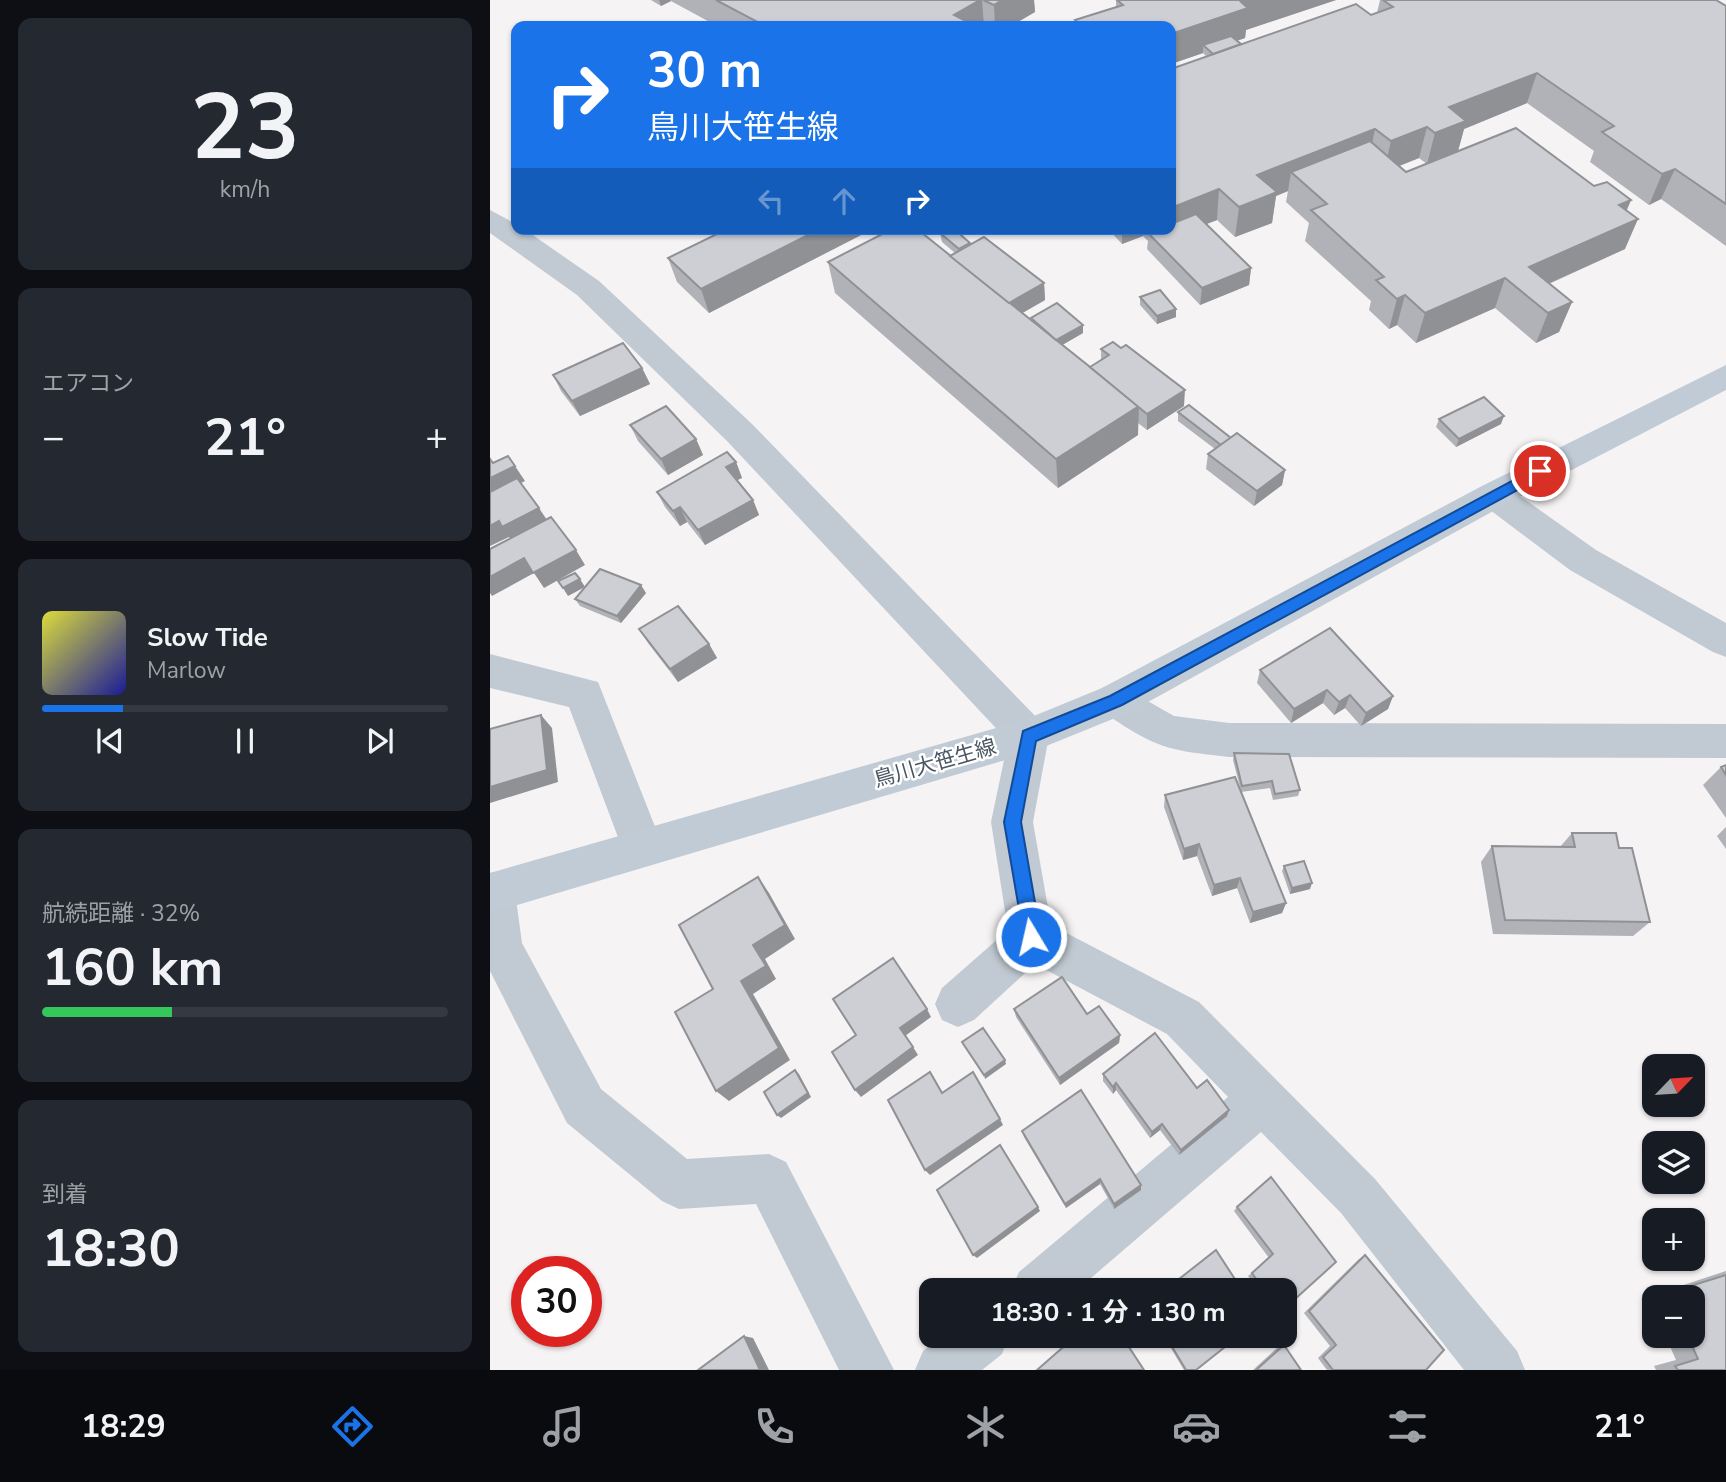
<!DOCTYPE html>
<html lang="ja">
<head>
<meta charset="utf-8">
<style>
	:root { --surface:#171b24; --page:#242831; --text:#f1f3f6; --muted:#9ea1a6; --line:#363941; --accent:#1a73e8 }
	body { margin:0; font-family:"Nunito Sans","Noto Sans JP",sans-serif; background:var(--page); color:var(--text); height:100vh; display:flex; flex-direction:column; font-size:26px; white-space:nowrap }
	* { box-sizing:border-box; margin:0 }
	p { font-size:23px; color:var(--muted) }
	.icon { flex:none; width:38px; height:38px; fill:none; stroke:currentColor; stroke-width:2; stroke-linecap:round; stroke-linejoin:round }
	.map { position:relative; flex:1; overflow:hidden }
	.side { display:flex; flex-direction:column; gap:18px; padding:18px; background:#0d0f14; width:490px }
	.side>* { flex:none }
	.banner { position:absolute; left:21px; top:21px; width:665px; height:214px; border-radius:14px; box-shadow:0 2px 5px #0004; background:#1a73e8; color:#fff; overflow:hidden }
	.needle { width:46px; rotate:65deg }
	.controls { position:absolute; left:1152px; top:1054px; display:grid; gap:14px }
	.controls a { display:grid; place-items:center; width:63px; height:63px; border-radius:14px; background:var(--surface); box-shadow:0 2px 5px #0004; font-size:35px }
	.speed { position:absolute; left:21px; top:1256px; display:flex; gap:14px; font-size:35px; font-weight:700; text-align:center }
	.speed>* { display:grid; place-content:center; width:91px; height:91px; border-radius:50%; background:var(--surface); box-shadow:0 2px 5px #0004; line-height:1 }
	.speed .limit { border:10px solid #d22; background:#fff; color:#111 }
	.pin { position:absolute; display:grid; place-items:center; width:60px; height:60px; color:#fff; margin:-30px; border:4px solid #fff; border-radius:50%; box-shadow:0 2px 7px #0007 }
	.me { position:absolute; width:77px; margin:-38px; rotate:351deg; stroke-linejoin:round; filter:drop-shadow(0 0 5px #0008) }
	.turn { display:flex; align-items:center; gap:24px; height:147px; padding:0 21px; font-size:32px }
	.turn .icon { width:91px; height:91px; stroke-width:2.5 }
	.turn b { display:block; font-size:49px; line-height:60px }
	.lanes { display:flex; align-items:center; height:66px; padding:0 21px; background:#0003; justify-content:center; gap:35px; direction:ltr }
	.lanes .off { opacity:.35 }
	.big { font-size:52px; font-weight:700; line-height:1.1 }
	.side .widget { flex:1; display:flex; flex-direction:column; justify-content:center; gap:10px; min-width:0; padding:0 24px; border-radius:14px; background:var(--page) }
	.side .dial { align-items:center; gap:0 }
	.dial b { font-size:91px; line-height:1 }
	.song { display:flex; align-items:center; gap:21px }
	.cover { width:84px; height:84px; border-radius:10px; background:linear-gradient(135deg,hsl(60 70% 55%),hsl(240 70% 35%)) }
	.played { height:7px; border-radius:4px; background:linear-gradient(90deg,var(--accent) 20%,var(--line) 20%) }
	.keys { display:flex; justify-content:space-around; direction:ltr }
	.heat { display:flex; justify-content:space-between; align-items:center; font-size:38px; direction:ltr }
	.charge { height:10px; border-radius:5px; background:linear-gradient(90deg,#34c759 32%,var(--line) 0) }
	.trip { position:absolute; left:429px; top:1278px; width:378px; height:70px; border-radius:14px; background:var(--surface); box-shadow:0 2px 5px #0004; font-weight:700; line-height:70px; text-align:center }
	.tab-bar { display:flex; height:112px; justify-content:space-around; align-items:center; background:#090b0e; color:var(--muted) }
	.tab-bar .icon { width:49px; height:49px }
	.tab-bar .current { color:var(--accent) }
	.tab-bar b { font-size:32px; color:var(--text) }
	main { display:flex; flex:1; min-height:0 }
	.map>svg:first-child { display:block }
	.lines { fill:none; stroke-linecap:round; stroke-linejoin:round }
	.street { fill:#c1cad2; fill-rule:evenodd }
	.secondary { fill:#c1cbd6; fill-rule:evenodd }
	.wall { fill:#b0b2b7; fill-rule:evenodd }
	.shaded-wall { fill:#909195 }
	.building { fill:#cdcfd5; stroke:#909195; stroke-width:2 }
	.route { fill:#1a73e8; stroke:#114b97; stroke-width:2 }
	.labels { text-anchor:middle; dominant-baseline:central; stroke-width:5; stroke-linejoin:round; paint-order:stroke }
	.street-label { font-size:21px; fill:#4a5661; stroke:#fff }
</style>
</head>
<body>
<main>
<section class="side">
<div class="widget dial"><b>23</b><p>km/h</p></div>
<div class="widget"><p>エアコン</p>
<div class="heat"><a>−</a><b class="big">21°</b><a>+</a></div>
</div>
<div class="widget">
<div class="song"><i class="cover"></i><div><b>Slow Tide</b><p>Marlow</p></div></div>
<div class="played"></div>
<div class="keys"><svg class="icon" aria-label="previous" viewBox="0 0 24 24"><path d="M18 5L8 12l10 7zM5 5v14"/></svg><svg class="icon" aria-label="pause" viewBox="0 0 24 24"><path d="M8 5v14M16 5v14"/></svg><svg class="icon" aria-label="next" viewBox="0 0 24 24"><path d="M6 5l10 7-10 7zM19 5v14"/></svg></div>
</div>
<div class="widget"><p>航続距離 · 32%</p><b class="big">160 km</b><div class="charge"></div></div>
<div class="widget"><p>到着</p><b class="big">18:30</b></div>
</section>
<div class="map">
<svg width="1236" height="1370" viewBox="0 0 1236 1370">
	<rect width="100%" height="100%" fill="#f5f3f3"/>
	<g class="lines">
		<g class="street">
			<path d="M0,210L26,224V229H34L109,281L262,424L553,724L559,736L543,822L561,925L709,1002L885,1179L1027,1351L1035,1370H974L851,1213L771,1132L587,1290H521L529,1272L738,1097L677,1034L545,964L484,1020L468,1027L452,1020L445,1004L452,988L518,930L501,822L518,741L238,442L87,295L0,233Z"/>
			<path d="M1004,482L1016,486L1106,550L1236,623V657L1223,652L1080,570L992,504L987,495L992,486Z"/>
			<path d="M0,654L108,682L173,847L167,861L152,866L137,861L79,707L0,688Z"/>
			<path d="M626,683L684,716L739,723L1236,724V758L739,757C692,751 675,752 634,726C622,718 613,713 607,700L612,688Z"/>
			<path d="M4,872L19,878L25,892L32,943L111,1089L197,1159L279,1154L296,1162L404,1370H349L266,1204L189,1209L172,1201L77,1123L0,971V873Z"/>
			<path d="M452,1335H519L512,1354L492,1370H425L433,1351Z"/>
		</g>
		<path class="secondary" d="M1236,365V390L1016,504L640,712L539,753L0,913V873L534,720L612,688L992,486Z"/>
	</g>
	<g class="wall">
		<path d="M161,0H544L545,12L521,26H227L181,1L171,6Z"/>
		<path d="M626,0H846L756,30L755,38L747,41L751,44L881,15L887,13L890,0H1226L1236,6V246L1171,199L1159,205L1100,162L1104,151L1037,103L974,129L968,151L1104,186L1141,200L1137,210L1135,249L1059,284L1082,302L1069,332L1046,343L1005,308L926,343L907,325L899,329L879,310L881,301L815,241L819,223L796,202L798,191L786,196L782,223L745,237L727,220L716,224L761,268L759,285L710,305L657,249L658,241L653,236L632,244L618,229H681L716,56L713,53L681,64V26H585V20L626,8ZM929,158L937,164L916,172L909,166Z"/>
		<path d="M237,229H375V233L219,313L187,282L178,258Z"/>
		<path d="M450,233L480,243V244L554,283L555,300L532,313L541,320V318L593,333L572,345L600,367L611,360V349L694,406L657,430L648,423V435L568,488L345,293L338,262L460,256L465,253L452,242Z"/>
		<path d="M650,297L686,309V317L667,324L650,305Z"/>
		<path d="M152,368L160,384L90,416L71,391L63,375Z"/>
		<path d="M688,412L741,438L795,470L792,485L764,506L716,469L718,454L725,449L688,421Z"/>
		<path d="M949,419L1011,424L966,447L946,427Z"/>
		<path d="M140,425L206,439L213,455L178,475L148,441Z"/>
		<path d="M246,462L252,478L247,480L263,500L269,515L215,545L197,522L190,526L175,507L167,492Z"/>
		<path d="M156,593L131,623L90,606L85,599Z"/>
		<path d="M149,629L219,644L227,658L188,682L158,643Z"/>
		<path d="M770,670L903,696L898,709L871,726L855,708L844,715L833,703L801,723L767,683Z"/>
		<path d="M744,753L810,790L808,796L783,800L780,788L751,792L796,903L792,913L760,923L747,888L722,896L707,856L693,860L674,807L675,795L751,791L743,760Z"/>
		<path d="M1236,765V818L1213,785L1231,767Z"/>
		<path d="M1236,827V849L1227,836Z"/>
		<path d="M1082,833L1160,922L1143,936L1003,934L991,862L1002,846L1070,847Z"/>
		<path d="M794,866L820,889L800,894L792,871Z"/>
		<path d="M524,1009L597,1014L630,1035L629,1043L570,1085L526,1017Z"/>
		<path d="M613,1074L707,1088L739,1110L737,1116L689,1155L670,1130L660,1138L626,1090L623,1094L613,1081Z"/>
		<path d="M532,1131L651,1190L624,1209L610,1184L576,1208L534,1137Z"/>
		<path d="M781,1177L794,1290H768L758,1276L779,1258L744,1211L747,1207Z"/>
		<path d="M875,1255L936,1370H837L828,1358L840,1346L814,1313L869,1259Z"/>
		<path d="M1236,1271V1370H1166L1164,1366L1186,1360L1175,1335H1202V1297H1164V1311L1157,1297Z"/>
		<path d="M673,1335H750L706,1370H694Z"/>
		<path d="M794,1345L811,1370H763L789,1346Z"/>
	</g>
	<g class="shaded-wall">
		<path d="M169,0H180L181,1L171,6Z"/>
		<path d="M490,0H492L494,26H465L464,15Z"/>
		<path d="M512,0H544L545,12L521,26H505L504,5Z"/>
		<path d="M758,0H846L756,30L755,38L719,50L713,45V53L681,64V34Z"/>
		<path d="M1047,73L1037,103L974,129L968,151L937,164L945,133L959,107Z"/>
		<path d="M937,127L929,158L894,172L901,141Z"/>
		<path d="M885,129L879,159L801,172L798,191L786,196L782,223L745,237L749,207L767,175Z"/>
		<path d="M1185,169L1171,199L1159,205L1172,174Z"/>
		<path d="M729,189L727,220L668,243L662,237L663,229H681V208Z"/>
		<path d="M1141,200L1129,227L1148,219L1135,249L1035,294L1039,267L1129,205Z"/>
		<path d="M330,229H375V233L219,313L211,289Z"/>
		<path d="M632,229H653V236L632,244Z"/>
		<path d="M761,268L759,285L710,305L712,288Z"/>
		<path d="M1015,278L1005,308L926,343L935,313Z"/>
		<path d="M554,283L555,300L515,323L514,306Z"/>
		<path d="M915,295L907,325L899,329L907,299Z"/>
		<path d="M1082,302L1069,332L1046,343L1058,313Z"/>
		<path d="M686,309V317L667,324V316Z"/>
		<path d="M593,325V333L567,348L566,340Z"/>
		<path d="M152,368L160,384L90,416L82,401Z"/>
		<path d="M695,390L694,406L657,430V414Z"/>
		<path d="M649,406L648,435L568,488L566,459Z"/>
		<path d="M1014,416L1011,424L966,447L969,439Z"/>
		<path d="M206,439L213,455L178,475L171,459Z"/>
		<path d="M246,462L252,478L243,482L236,467Z"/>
		<path d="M25,466L35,481L0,499V478Z"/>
		<path d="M795,470L792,485L764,506L767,491Z"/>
		<path d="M263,500L269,515L215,545L208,530Z"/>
		<path d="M190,507L197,522L190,526L183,511Z"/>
		<path d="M49,508L59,523L23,542L19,537L0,546V526L9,521Z"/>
		<path d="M86,550L95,565L54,588L44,573L2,596L0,593V577L34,558Z"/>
		<path d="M90,579L95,587L78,596L73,588Z"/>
		<path d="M151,585L156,593L131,623L127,616Z"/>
		<path d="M219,644L227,658L188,682L180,669Z"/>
		<path d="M837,690L833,703L801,723L804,709Z"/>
		<path d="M860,695L855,708L844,715L849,702Z"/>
		<path d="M903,696L898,709L871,726L876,713Z"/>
		<path d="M51,715L62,728L68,782L0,803V787Z"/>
		<path d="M709,844L707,856L693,860L694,849Z"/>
		<path d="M268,877L279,893L305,939L275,959L286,979L263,994L300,1060L239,1101L226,1091L251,981Z"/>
		<path d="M750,878L747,888L722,896L724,885Z"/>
		<path d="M822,883L820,889L800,894L802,888Z"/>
		<path d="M796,903L792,913L760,923L763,912Z"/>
		<path d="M437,1009L441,1017L415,1036L410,1028Z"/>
		<path d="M630,1035L629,1043L570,1085L569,1078Z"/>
		<path d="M423,1047L428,1055L371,1097L365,1090Z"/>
		<path d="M515,1060L516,1064L495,1079L494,1075Z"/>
		<path d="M305,1070L309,1074L321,1097L291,1118L287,1115Z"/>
		<path d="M626,1083V1090L623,1094V1087Z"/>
		<path d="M739,1110L737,1116L689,1155L691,1150Z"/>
		<path d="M510,1119L513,1125L440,1175L435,1170Z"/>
		<path d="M672,1124L670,1130L660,1138L662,1132Z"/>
		<path d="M610,1179V1184L576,1208L575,1204Z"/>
		<path d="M651,1185V1190L624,1209V1204Z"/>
		<path d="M548,1207L550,1211L487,1258L483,1255Z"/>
		<path d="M254,1336L263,1338L279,1370H270Z"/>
	</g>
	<g class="building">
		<path d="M226,0H490L464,15L476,21L467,26H275Z"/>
		<path d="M493,0H512L504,5Z"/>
		<path d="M627,0H758L751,2L758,8L681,34V26H591L585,20L633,5Z"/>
		<path d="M893,0H1226L1236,6V204L1185,169L1172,174L1112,132L1124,126L1047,73L959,107L976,121L945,133L937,127L901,141L885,129L767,175L787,192L749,207L729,189L681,208V69L866,4L881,15L903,7Z"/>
		<path d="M741,36L751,44L723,54L713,45Z"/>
		<path d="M1026,128L1104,186L1117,182L1141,200L1129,205L1148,219L1039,267L1082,302L1058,313L1015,278L935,313L915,295L907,299L886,280L894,277L821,210L837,204L801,172L880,141L916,172Z"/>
		<path d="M706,214L761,268L712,288L658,233L667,229H681V224Z"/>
		<path d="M237,229H330L211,289L178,258Z"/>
		<path d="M402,229H427L649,406L566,459L338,262Z"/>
		<path d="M459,229H464L480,243L469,249L450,233Z"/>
		<path d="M494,237L554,283L519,303L460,256Z"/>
		<path d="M670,290L686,309L667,316L650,297Z"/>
		<path d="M567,303L593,325L566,340L541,318Z"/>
		<path d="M623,342L631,348L636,345L695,390L657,414L600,367L619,355L611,349Z"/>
		<path d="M133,343L152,368L82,401L63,375Z"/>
		<path d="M994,397L1014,416L969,439L949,419Z"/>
		<path d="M699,405L741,438L731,445L688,412Z"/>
		<path d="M176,406L206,439L171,459L140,425Z"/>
		<path d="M747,433L795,470L767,491L718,454Z"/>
		<path d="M237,452L246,462L236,467L263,500L208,530L190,507L183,511L167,492Z"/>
		<path d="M18,456L25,466L0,478V459L3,463Z"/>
		<path d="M27,478L49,508L12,527L9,521L0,526V492Z"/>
		<path d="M61,517L86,550L43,573L34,558L0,577V549Z"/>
		<path d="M110,569L151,585L127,616L85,599Z"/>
		<path d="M85,573L90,579L73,588L68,581Z"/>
		<path d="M188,606L219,644L180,669L149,629Z"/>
		<path d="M840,628L903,696L876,713L860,695L849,702L837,690L804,709L770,670Z"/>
		<path d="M51,715L57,770L0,787V729Z"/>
		<path d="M744,753L799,754L810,790L785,794L782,781L752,786Z"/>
		<path d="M1236,765V775L1231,767Z"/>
		<path d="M745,777L796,903L763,912L750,878L724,885L709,844L694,849L675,795Z"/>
		<path d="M1082,833H1126L1129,848H1142L1160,922L1015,920L1002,846L1085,847Z"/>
		<path d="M814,861L822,883L802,888L794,866Z"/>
		<path d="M268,877L295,925L263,945L276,966L251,981L289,1048L226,1091L185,1012L223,989L189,925Z"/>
		<path d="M403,958L437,1009L410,1028L423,1047L365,1090L342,1052L366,1035L343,999Z"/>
		<path d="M572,977L597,1014L609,1006L630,1035L569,1078L524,1009Z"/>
		<path d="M493,1028L515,1060L494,1075L472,1042Z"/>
		<path d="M665,1033L707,1088L717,1080L739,1110L691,1150L672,1124L662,1132L626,1083L623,1087L613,1074Z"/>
		<path d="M305,1070L318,1093L287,1115L274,1092Z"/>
		<path d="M440,1072L452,1093L483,1072L510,1119L435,1170L398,1100Z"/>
		<path d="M591,1090L651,1185L624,1204L610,1179L575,1204L532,1131Z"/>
		<path d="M510,1145L548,1207L483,1255L447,1190Z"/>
		<path d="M781,1177L846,1262L794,1309V1290H774L762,1273L783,1254L747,1207Z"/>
		<path d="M726,1250L752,1290H675Z"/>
		<path d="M875,1255L954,1350L936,1370H843L833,1357L846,1345L819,1311Z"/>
		<path d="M1236,1275V1370H1188L1185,1366L1208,1359L1197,1335H1202V1297H1179L1178,1293Z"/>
		<path d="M587,1335H631L654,1370H547Z"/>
		<path d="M675,1335H750L706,1370H696Z"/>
		<path d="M254,1336L270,1370H208Z"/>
		<path d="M794,1345L811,1370H766Z"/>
	</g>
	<path class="route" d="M1050,466L1057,471L1055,475L632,705L546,741L531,822L551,937L548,944L541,946L535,944L514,822L533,731L620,696Z"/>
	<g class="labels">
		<g class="street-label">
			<text transform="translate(445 763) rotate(-16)">鳥川大笹生線</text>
		</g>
	</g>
</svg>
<div class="controls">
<a><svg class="needle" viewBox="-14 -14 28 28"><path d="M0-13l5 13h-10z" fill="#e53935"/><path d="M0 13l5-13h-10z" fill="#9ea1a6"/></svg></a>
<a><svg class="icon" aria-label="layers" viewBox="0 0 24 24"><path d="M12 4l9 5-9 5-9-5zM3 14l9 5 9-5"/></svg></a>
<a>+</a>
<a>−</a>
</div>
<div class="speed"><div class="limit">30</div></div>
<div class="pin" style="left:1050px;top:471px;background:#d93025"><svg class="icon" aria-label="arrive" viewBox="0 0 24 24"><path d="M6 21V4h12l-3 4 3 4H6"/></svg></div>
<svg class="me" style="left:541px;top:937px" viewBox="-20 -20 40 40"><circle r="17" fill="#1a73e8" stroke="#fff" stroke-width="3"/><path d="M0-11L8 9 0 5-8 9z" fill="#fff"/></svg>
<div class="trip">18:30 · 1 分 · 130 m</div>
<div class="banner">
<div class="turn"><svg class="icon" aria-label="right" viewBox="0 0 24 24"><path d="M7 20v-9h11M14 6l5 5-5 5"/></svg><div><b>30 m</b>鳥川大笹生線</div></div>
<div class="lanes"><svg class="icon off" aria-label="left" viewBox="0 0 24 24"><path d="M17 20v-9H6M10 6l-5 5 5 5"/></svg><svg class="icon off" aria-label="ahead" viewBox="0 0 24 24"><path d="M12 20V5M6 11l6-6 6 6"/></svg><svg class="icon" aria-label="right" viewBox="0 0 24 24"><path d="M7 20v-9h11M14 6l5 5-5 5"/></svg></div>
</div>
</div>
</main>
<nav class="tab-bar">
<b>18:29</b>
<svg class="icon current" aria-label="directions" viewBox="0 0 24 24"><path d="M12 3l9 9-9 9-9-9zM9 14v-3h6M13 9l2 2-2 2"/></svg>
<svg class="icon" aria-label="music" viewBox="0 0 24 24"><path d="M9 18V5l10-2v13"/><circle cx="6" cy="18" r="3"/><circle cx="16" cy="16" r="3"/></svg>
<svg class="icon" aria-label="phone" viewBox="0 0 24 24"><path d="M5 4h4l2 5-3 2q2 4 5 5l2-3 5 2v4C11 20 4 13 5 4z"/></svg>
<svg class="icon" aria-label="climate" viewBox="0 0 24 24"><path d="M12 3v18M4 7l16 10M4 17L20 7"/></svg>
<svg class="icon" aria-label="car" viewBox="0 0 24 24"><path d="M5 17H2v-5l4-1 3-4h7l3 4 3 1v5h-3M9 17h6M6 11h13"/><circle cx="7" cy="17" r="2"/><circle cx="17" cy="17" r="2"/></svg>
<svg class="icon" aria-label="filters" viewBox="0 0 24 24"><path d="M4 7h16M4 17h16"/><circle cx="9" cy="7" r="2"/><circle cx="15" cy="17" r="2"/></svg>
<b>21°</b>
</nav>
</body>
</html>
